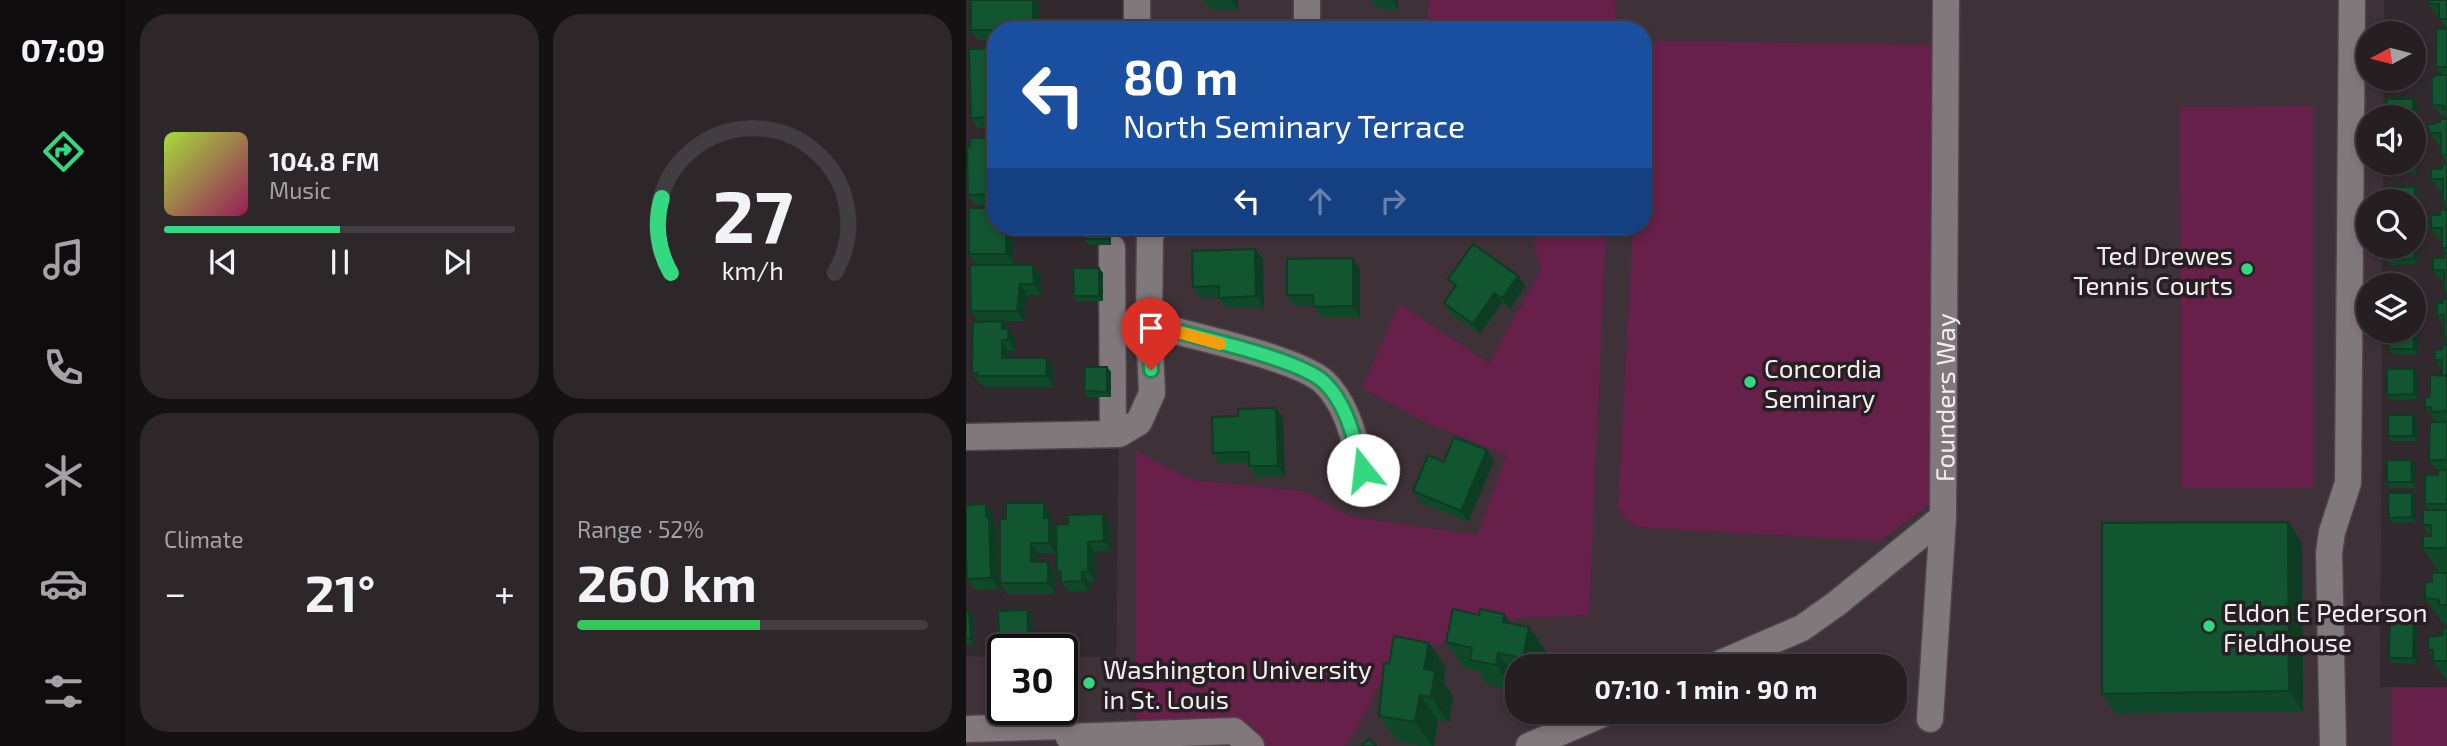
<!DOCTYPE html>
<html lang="en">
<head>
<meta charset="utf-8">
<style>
	:root { --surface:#251f22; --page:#2d272a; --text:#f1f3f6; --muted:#a3a2a5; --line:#423d40; --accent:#34d881 }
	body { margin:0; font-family:"Exo 2",sans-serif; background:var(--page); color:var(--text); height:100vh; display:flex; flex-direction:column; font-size:26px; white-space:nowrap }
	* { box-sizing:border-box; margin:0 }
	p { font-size:23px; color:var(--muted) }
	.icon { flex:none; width:38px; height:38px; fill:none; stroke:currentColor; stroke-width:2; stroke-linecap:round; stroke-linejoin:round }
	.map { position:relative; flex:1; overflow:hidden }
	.details { display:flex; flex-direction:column; gap:14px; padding:14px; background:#141113; width:840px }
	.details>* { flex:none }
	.hud { position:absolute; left:21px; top:21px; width:665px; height:214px; border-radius:28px; box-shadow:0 4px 10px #0003,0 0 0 2px var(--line); background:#1a4fa0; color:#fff; overflow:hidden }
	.needle { width:46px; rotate:263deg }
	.controls { position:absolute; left:1390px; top:21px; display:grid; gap:14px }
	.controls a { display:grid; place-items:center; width:70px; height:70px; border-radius:50%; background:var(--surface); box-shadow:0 4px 10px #0003,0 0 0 2px var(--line); font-size:35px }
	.speed { position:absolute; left:21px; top:634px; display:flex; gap:14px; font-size:35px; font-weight:700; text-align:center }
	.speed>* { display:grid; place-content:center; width:91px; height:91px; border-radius:50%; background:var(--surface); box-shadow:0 4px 10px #0003,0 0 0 2px var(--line); line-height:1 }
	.speed .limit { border:4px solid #111; border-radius:10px; background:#fff; color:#111 }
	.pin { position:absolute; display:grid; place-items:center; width:60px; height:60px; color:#fff; margin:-72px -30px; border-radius:50% 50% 50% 0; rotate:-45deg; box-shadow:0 0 7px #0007 }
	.pin .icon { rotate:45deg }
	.me { position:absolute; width:77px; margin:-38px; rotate:344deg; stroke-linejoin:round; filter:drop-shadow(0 0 5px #0008) }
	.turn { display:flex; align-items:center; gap:24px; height:147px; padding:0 21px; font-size:32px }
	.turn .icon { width:91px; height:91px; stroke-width:2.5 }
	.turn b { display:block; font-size:49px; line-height:60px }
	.lanes { display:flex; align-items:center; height:66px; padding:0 21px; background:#0003; justify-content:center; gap:35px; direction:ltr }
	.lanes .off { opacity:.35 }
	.big { font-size:52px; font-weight:700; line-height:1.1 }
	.details .card { flex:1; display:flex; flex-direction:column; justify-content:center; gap:10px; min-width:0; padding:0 24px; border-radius:28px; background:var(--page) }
	.details .dial { align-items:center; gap:0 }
	.dial svg { height:182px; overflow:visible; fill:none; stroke:var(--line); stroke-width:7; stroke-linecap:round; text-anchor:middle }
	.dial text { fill:var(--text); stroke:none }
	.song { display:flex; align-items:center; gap:21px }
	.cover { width:84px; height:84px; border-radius:10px; background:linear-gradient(135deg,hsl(80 70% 55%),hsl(330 70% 35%)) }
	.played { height:7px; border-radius:4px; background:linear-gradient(90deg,var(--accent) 50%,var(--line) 50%) }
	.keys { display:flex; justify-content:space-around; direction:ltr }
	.heat { display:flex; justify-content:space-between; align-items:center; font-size:38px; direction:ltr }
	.charge { height:10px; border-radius:5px; background:linear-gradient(90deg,#34c759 52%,var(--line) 0) }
	.details .tiles { flex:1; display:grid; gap:14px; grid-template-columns:repeat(2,1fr) }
	.trip { position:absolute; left:539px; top:654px; width:402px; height:70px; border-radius:28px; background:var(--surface); box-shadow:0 4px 10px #0003,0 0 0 2px var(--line); font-weight:700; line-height:70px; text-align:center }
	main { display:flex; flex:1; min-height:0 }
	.menu { display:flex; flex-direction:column; width:126px; justify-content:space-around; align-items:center; background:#0f0c0e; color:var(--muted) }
	.menu .icon { width:49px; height:49px }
	.menu .selected { color:var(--accent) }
	.menu b { font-size:32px; color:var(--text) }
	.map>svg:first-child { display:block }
	.built { fill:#3f3138; fill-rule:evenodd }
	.green { fill:#66204a }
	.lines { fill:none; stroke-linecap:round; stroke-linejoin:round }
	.minor-casing { stroke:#4d4749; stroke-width:29 }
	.minor { stroke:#81787c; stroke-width:26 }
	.wall { fill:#0f492a }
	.shaded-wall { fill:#0d3c22 }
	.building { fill:#125531; stroke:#0d3c22; stroke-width:2 }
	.route-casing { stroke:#228c54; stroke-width:18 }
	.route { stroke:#34d881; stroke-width:12 }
	.slow { stroke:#f59e0b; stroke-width:12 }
	.poi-dot { fill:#34d881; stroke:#271f23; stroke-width:2.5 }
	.labels { text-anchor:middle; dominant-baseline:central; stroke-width:7; stroke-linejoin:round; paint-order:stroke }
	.poi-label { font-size:26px; fill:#f2edef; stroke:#271f23; text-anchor:start }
	.street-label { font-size:26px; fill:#f2edef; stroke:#271f23 }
</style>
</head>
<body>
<main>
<nav class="menu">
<b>07:09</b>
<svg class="icon selected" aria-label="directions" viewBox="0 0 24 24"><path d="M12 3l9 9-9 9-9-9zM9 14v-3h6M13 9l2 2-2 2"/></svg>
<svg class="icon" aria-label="music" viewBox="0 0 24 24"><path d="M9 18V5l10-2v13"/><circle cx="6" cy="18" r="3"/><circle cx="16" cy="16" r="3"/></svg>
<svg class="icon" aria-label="phone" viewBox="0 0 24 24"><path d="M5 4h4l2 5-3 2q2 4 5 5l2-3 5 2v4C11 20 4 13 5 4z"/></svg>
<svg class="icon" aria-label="climate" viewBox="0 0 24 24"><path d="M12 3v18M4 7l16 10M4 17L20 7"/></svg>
<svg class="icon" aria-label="car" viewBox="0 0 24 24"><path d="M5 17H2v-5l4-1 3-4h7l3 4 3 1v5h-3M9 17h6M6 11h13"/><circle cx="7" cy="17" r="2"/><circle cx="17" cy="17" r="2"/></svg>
<svg class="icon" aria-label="filters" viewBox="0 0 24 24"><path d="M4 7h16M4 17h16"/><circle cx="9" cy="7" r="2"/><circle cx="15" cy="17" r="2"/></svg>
</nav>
<section class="details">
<div class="tiles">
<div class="card">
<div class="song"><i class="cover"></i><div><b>104.8 FM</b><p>Music</p></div></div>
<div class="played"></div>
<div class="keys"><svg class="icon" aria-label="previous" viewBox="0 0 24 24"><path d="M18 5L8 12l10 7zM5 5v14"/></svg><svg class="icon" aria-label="pause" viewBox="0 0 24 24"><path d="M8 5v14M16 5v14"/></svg><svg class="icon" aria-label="next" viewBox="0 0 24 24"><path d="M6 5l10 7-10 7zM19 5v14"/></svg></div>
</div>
<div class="card dial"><svg viewBox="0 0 100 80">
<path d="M14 69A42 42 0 1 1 86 69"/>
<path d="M14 69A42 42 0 0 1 10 36" stroke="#34d881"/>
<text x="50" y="56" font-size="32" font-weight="700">27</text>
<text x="50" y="72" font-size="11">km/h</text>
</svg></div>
<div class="card"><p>Climate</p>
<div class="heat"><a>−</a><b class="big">21°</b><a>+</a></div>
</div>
<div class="card"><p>Range · 52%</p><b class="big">260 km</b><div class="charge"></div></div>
</div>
</section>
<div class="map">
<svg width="1481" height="746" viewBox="0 0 1481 746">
	<rect width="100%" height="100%" fill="#31292d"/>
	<path class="built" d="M157,0H1418V33H1402V79H1418L1417,117H1402V163H1417V201H1402V247H1416V285H1402V331H1416L1414,687H1481V746H0V656L37,657V709H96V657H150L155,226H677V30H157ZM551,667H929V712H551Z"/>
	<g class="green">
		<path d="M463,0H650L649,30H472L462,18Z"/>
		<path d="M679,41L974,45L971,499L914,541L669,527L658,518L652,506L667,226H677Z"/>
		<path d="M1347,106V488H1215L1214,107Z"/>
		<path d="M564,226H640L623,615L516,620L477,643L430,651L390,730L378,746H299L282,722L170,720V451L227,480L337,491L386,517L512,535L540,455L461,423L396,388L433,304L523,363L575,270Z"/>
		<path d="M1426,687L1481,688V746H1426Z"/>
	</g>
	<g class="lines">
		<g class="minor-casing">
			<g id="minor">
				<path d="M171,0V30"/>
				<path d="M341,30V0"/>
				<path d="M146,248L147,434"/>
				<path d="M183,324L184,233L191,226"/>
				<path d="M0,437L153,434L173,422L186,393L183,324C222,335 332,358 358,382C382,405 388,440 397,470"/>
				<path id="s1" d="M746,667L836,628L870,604L977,517L980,0"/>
				<path d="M964,719L977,517"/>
				<path d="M0,729L97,726L109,746"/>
				<path d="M103,737L268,731L285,746"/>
				<path d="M563,746L641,712"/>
				<path d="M1367,746L1363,553L1366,532L1382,483L1386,0"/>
			</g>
		</g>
		<use href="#minor" class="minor"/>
	</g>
	<g class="wall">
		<path d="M237,0H272V10L244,9Z"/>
		<path d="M405,0H432V9H412Z"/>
		<path d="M1481,0V116L1474,114L1466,104L1476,75L1470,67L1481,29L1463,4Z"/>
		<path d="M74,5V30H30V40H12L5,30Z"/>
		<path d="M30,44V128H12L5,118Z"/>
		<path d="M1453,59V84H1428L1424,79Z"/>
		<path d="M1481,119V163L1475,155V144H1472L1464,133L1474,122Z"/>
		<path d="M30,138V205H9L2,195L4,147Z"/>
		<path d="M1448,143L1451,148L1452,173H1426L1422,168Z"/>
		<path d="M1481,164V208L1477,202V190H1473L1465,179Z"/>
		<path d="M1452,193V221H1447V201Z"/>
		<path d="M30,208L48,264H10L3,254Z"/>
		<path d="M1481,210V254L1476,248V239H1472L1465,228L1474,215Z"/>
		<path d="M118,226H145V245H122L118,239Z"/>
		<path d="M1452,240V264L1425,265L1421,260Z"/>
		<path d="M1481,254V296L1478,292V280H1474L1467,270Z"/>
		<path d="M297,259L298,307L260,308L253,297L234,298L227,287Z"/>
		<path d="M4,265L75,275V295H61L58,321H12L5,311Z"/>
		<path d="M133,268L137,273V301H111L108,296Z"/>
		<path d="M394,269V317H355L348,306H328L321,295Z"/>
		<path d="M482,279L559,286L544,309L536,303L514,334L485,314L478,303L488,288Z"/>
		<path d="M1481,299V342L1478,337V325L1471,315L1477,303Z"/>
		<path d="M36,321L50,339L49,351H43V358L88,369V387H18L16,384H14L6,373Z"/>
		<path d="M1452,330V355L1427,354L1423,349Z"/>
		<path d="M1481,345V624L1477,623L1459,598L1466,582L1474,573L1457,548L1464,536L1457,525L1463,510L1459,504L1472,475V472L1463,460L1470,422L1459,407L1476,376V371L1469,360Z"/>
		<path d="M141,367L145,372V397H122L118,391Z"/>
		<path d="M1452,374V399L1425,400L1421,395Z"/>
		<path d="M317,418L319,476L290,477L283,466V463H254L247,453Z"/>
		<path d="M1451,420V441H1425L1422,436Z"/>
		<path d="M521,450L528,461L502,522L454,502L447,491L478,462Z"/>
		<path d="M1445,460L1449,465L1450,488H1425L1421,482Z"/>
		<path d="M1450,498V522L1427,523L1423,518Z"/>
		<path d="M0,505L27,515V523L30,527L33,589L9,590L1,579L0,567Z"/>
		<path d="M85,514V521L90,528L144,525L145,551L129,552L130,582H123V591L103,592L95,582V577L91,572L90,538V553H72V562H82L89,573V594H41L34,583L40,519Z"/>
		<path d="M1322,522L1336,542L1337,711L1149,713L1136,694Z"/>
		<path d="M0,611H3L7,617L8,644L0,645Z"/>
		<path d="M538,614L545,624L563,627L581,653L578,667H551V679H550L548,690L521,685L512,671L498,668L480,642L513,615Z"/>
		<path d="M65,615L66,641L37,642L33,637Z"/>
		<path d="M1452,618L1451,664L1427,663L1423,658Z"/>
		<path d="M1481,628V681L1467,661V657L1462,650L1477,635Z"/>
		<path d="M423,664L480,668L478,683L487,697L483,722L472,720L468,746H457L431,741L413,716Z"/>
	</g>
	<g class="shaded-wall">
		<path d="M67,0H71L74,5V30H67Z"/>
		<path d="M265,0H272V10Z"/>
		<path d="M426,0H432V9Z"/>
		<path d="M1449,53L1453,59V84L1449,78Z"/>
		<path d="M1447,99L1451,104V129L1447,123Z"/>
		<path d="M1448,143L1451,148L1452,173L1448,168Z"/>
		<path d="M1449,187L1452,193V221L1449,215Z"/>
		<path d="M40,226H47L48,264L40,254Z"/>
		<path d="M141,226H145V245L141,239Z"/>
		<path d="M1448,235L1452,240V264L1448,259Z"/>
		<path d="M289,249L297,259L298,307L290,296Z"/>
		<path d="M387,258L394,269V317L387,306Z"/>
		<path d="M67,265L75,275V295L68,284Z"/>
		<path d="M133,268L137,273V301L133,296Z"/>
		<path d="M552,276L559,286L544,309L536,298Z"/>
		<path d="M1447,279L1451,284V310L1448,304Z"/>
		<path d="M54,284L61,295L58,321L51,311Z"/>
		<path d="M528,293L536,303L514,334L507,324Z"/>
		<path d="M36,321L50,339L49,351L36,329Z"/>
		<path d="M1448,324L1452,330V355L1448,349Z"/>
		<path d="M36,340L43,351V368L36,358Z"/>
		<path d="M81,358L88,369V387L80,376Z"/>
		<path d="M141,367L145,372V397L141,392Z"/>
		<path d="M1448,369L1452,374V399L1448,394Z"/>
		<path d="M310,408L317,418L319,476L312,466Z"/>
		<path d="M1447,415L1451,420V441L1447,436Z"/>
		<path d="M521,450L528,461L502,522L495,511Z"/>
		<path d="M1445,460L1449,465L1450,488L1446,482Z"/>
		<path d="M1446,493L1450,498V522L1446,517Z"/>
		<path d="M78,503L85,514V521L91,529L90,553L83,543L78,518Z"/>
		<path d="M20,504L27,515V523L30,527L33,589L25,578Z"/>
		<path d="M137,514L144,525L145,551L138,541Z"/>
		<path d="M1322,522L1336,542L1337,711L1323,691Z"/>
		<path d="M122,542L129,552L130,582L122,571Z"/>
		<path d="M65,543L72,553L73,573L65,562Z"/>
		<path d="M82,562L89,573V594L82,583Z"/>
		<path d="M116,572L123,582V591L116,581Z"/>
		<path d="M61,610L65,615L66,641L62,635Z"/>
		<path d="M3,611L7,617L8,644L5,639Z"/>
		<path d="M1448,613L1452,618L1451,664L1447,658Z"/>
		<path d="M538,614L556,640L537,622Z"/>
		<path d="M563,627L581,653L578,667H563L557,658Z"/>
		<path d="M463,643L480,668L478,683L487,697L483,722L465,697L458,669Z"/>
		<path d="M532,653L550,679L548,690L530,665Z"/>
		<path d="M454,695L472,720L468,746H466L449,722Z"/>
	</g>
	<g class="building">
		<rect x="5" y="0" width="62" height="30"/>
		<path d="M1463,0H1481V19H1473V4H1463Z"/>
		<rect x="414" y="23" width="28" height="7"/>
		<rect x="120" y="26" width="23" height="4"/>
		<rect x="1470" y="29" width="11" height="38"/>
		<path d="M28,44H30V117L5,118L3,49L28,48Z"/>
		<rect x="1447" y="53" width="2" height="25"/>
		<path d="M1470,75H1481V110H1478V106L1466,104V78Z"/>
		<path d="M1421,99H1447V117H1422Z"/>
		<path d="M1474,119H1481V155H1475V133H1464L1461,125L1474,122Z"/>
		<path d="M4,138H30V194L2,195L1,147H4Z"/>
		<path d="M1448,143V168H1422V163H1447Z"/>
		<path d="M1477,164H1481V202H1477V179H1465V169H1476Z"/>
		<path d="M1423,187H1449V215H1447V201H1422Z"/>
		<path d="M3,208H30V226H40V254H3Z"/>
		<path d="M1474,210H1481V248H1476V228H1465V215H1474Z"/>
		<rect x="118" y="226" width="23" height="13"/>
		<path d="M1447,235L1448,259L1421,260V247H1447Z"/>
		<path d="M507,244L552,276L536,298L528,293L507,324L478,303L490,285L482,279Z"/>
		<path d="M289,249L290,296L253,298V286L227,287L226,251Z"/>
		<path d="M1478,254H1481V292H1478V270H1467V258H1478Z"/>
		<path d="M387,258V306L348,307L347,295H321V259Z"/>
		<path d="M4,265H67L68,284H54L51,311H5Z"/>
		<path d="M107,268H133V296H108Z"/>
		<path d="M1422,279H1447L1448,304L1447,285H1422Z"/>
		<path d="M1477,299H1481V337H1478V315H1471V303H1477Z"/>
		<path d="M36,321V329L42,328V340H36V358H81L80,376H11V373H6L7,322Z"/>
		<path d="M1447,324L1448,349H1423V331H1447Z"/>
		<path d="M1477,345H1481V376H1476V360H1469V350H1476Z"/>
		<path d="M119,367H141V392L118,391Z"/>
		<path d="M1421,369H1448V394L1421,395Z"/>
		<path d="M1464,375L1481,376V411L1465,412V407H1459V397H1464Z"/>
		<path d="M310,408L312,466H283V452L247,453L246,417L272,416V409Z"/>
		<rect x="1422" y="415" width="25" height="21"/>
		<path d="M1464,422H1481V460H1463Z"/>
		<path d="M488,437L521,450L495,511L447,491L462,455L478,462Z"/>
		<path d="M1421,460H1445L1446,482H1421Z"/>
		<path d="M1472,470H1481V504H1459V475H1472Z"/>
		<path d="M1422,493H1446V517L1423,518Z"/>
		<path d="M40,503H78V518H83V543H65V562H82V583H34V519H40Z"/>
		<path d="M20,504V517H23L25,578L1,579L0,556V505Z"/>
		<path d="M1457,510H1481V548H1457V536H1465V525H1457Z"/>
		<path d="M137,514L138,541L122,542V571L116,572V581L95,582V571L91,572L90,525L102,524V515Z"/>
		<path d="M1322,522L1323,691L1136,694V523Z"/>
		<path d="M1466,573H1481V605H1473V600L1459,598V582H1466Z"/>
		<path d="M487,609L513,615L514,609L538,614L537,622L563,627L557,658L532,653L530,665L504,660L506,648L480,642Z"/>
		<path d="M61,610L62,635L33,637L32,611Z"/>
		<path d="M0,611H3L5,639H0Z"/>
		<path d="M1424,613H1448L1447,658H1423Z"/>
		<path d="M1477,628H1481V661H1467V650H1462V637L1477,635Z"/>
		<path d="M428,636L463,643L458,669L469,671L465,697L454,695L449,722L413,716L418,663L423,664Z"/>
		<path d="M403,739L410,746H395Z"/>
	</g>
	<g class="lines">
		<g class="route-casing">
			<path id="route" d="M185,370L183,324C222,335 332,358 358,382C382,405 388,440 397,470"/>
		</g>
		<use href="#route" class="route"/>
		<path class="slow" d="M191,326L254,344"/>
	</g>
	<g class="poi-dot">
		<circle cx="1281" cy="269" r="7"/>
		<circle cx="784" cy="382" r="7"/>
		<circle cx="1243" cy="626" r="7"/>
		<circle cx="123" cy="683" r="7"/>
	</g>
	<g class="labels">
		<g class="poi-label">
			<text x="1267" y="254" text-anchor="end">Ted Drewes<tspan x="1267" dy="30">Tennis Courts</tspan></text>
			<text x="798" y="367">Concordia<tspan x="798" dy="30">Seminary</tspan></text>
			<text x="1257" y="611">Eldon E Pederson<tspan x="1257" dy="30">Fieldhouse</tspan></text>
			<text x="137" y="668">Washington University<tspan x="137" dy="30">in St. Louis</tspan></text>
		</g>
		<g class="street-label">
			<text stroke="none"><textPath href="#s1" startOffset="397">Founders Way</textPath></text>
		</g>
	</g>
</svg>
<div class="controls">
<a><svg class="needle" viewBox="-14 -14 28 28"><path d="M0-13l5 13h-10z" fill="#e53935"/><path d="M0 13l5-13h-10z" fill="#a3a2a5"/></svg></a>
<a><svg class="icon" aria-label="sound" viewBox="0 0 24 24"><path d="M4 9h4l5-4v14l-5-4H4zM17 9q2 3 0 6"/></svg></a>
<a><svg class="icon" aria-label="search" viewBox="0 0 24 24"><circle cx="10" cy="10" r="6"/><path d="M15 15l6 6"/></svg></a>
<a><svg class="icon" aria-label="layers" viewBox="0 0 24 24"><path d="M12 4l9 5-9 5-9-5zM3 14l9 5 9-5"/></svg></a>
</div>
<div class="speed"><div class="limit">30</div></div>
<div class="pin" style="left:185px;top:370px;background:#d93025"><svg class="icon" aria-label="arrive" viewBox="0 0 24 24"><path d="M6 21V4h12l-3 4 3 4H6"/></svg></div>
<svg class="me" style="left:397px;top:470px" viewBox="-20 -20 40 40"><circle r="19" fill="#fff"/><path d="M0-13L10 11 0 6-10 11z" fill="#34d881"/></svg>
<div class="trip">07:10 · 1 min · 90 m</div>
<div class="hud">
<div class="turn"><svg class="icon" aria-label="left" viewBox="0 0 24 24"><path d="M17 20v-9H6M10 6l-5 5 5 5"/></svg><div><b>80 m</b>North Seminary Terrace</div></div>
<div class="lanes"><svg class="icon" aria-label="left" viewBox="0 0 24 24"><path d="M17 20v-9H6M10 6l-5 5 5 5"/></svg><svg class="icon off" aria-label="ahead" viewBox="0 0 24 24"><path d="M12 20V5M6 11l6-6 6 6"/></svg><svg class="icon off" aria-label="right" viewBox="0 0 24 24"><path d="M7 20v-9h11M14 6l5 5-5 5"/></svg></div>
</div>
</div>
</main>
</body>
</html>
